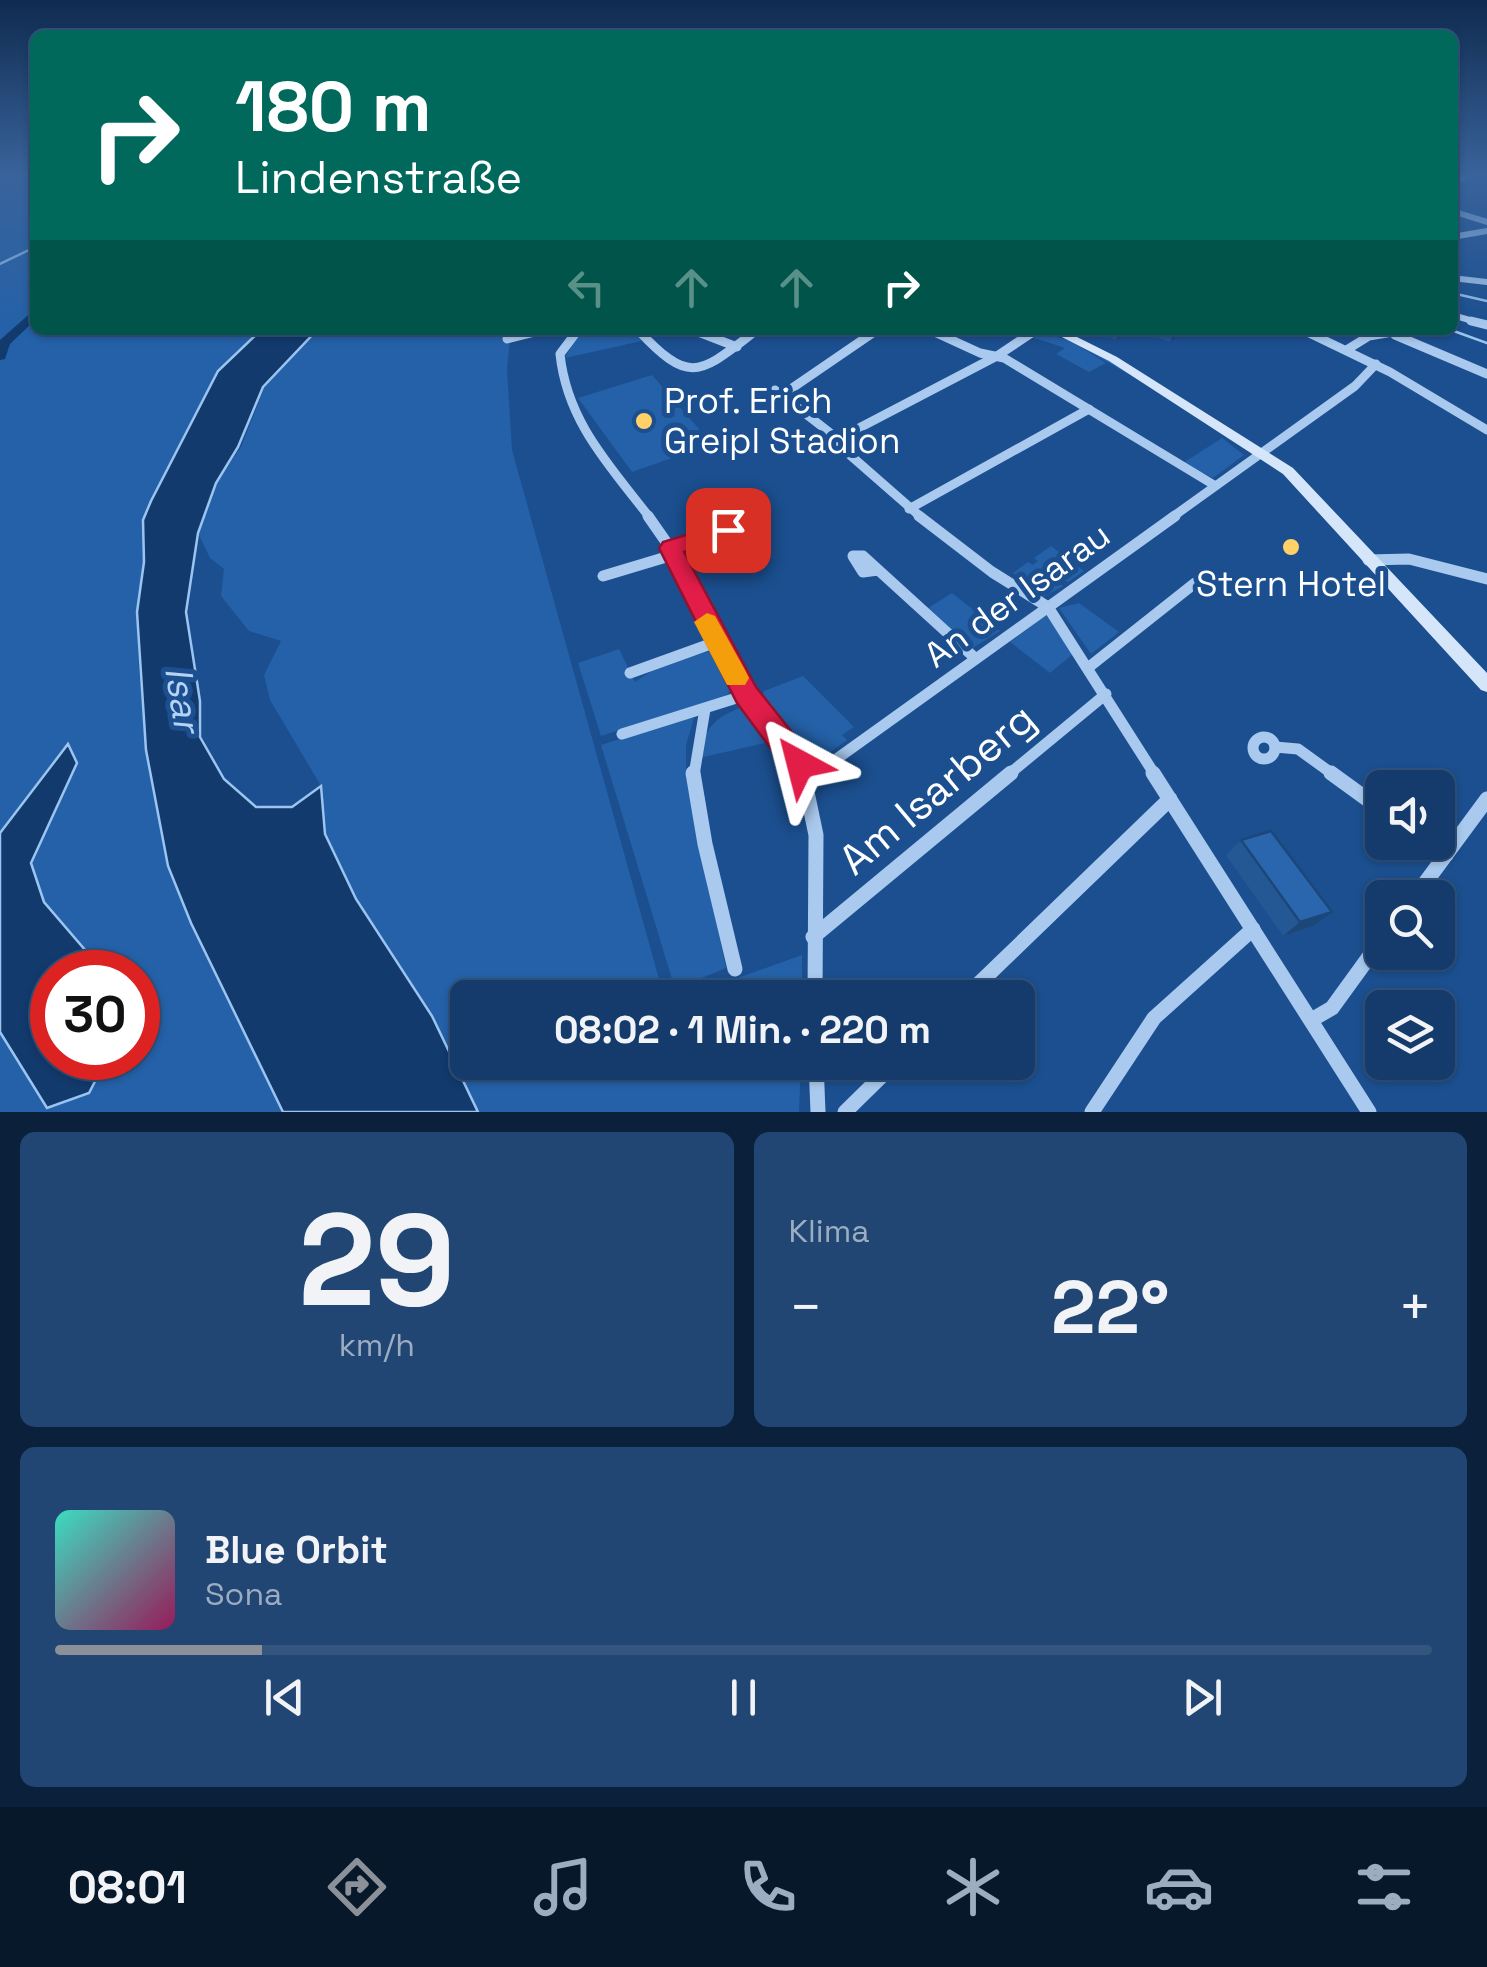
<!DOCTYPE html>
<html lang="de">
<head>
<meta charset="utf-8">
<style>
	:root { --surface:#143b6b; --page:#214673; --text:#f1f3f6; --muted:#9dadc1; --line:#33557e; --accent:#8c9099 }
	body { margin:0; font-family:"Space Grotesk",sans-serif; background:var(--page); color:var(--text); height:100vh; display:flex; flex-direction:column; font-size:38px; white-space:nowrap }
	* { box-sizing:border-box; margin:0 }
	p { font-size:32px; color:var(--muted) }
	.icon { flex:none; width:55px; height:55px; fill:none; stroke:currentColor; stroke-width:2; stroke-linecap:round; stroke-linejoin:round }
	.map { position:relative; height:1112px; overflow:hidden }
	.sheet { display:flex; flex-direction:column; gap:20px; padding:20px; background:#0b203b; flex:1 }
	.sheet>* { flex:none }
	.banner { position:absolute; left:30px; top:30px; width:1428px; height:305px; border-radius:15px; box-shadow:0 2px 8px #0004,0 0 0 2px var(--line); background:#00695c; color:#fff; overflow:hidden }
	.controls { position:absolute; left:1365px; top:770px; display:grid; gap:20px }
	.controls a { display:grid; place-items:center; width:90px; height:90px; border-radius:15px; background:var(--surface); box-shadow:0 2px 8px #0004,0 0 0 2px var(--line); font-size:50px }
	.speed { position:absolute; left:30px; top:950px; display:flex; gap:20px; font-size:50px; font-weight:700; text-align:center }
	.speed>* { display:grid; place-content:center; width:130px; height:130px; border-radius:50%; background:var(--surface); box-shadow:0 2px 8px #0004,0 0 0 2px var(--line); line-height:1 }
	.speed .limit { border:15px solid #d22; background:#fff; color:#111 }
	.pin { position:absolute; display:grid; place-items:center; width:85px; height:85px; color:#fff; margin:-42px; border-radius:20px; box-shadow:0 5px 15px #0006 }
	.me { position:absolute; width:110px; margin:-55px; rotate:322deg; stroke-linejoin:round; filter:drop-shadow(0 0 8px #0008) }
	.turn { display:flex; align-items:center; gap:35px; height:210px; padding:0 40px; font-size:45px }
	.turn .icon { width:130px; height:130px; stroke-width:2.5 }
	.turn b { display:block; font-size:70px; line-height:85px }
	.lanes { display:flex; align-items:center; height:95px; padding:0 40px; background:#0003; justify-content:center; gap:50px; direction:ltr }
	.lanes .off { opacity:.35 }
	.big { font-size:75px; font-weight:700; line-height:1.1 }
	.sheet .card { flex:1; display:flex; flex-direction:column; justify-content:center; gap:15px; min-width:0; padding:0 35px; border-radius:15px; background:var(--page) }
	.sheet .dial { align-items:center; gap:0 }
	.dial b { font-size:130px; line-height:1 }
	.song { display:flex; align-items:center; gap:30px }
	.cover { width:120px; height:120px; border-radius:15px; background:linear-gradient(135deg,hsl(170 70% 55%),hsl(330 70% 35%)) }
	.played { height:10px; border-radius:5px; background:linear-gradient(90deg,var(--accent) 15%,var(--line) 15%) }
	.keys { display:flex; justify-content:space-around; direction:ltr }
	.heat { display:flex; justify-content:space-between; align-items:center; font-size:55px; direction:ltr }
	.sheet .tiles { flex:1; display:grid; gap:20px; grid-template-columns:1fr 1fr }
	.card:last-child { grid-column:span 2 }
	.trip { position:absolute; left:450px; top:980px; width:585px; height:100px; border-radius:15px; background:var(--surface); box-shadow:0 2px 8px #0004,0 0 0 2px var(--line); font-weight:700; line-height:100px; text-align:center }
	.menu { display:flex; height:160px; justify-content:space-around; align-items:center; background:#08182b; color:var(--muted) }
	.menu .icon { width:70px; height:70px }
	.menu .active { color:var(--accent) }
	.menu b { font-size:45px; color:var(--text) }
	.map>svg:first-child { display:block }
	.green { fill:#2461a8 }
	.water { fill:#123a6d; stroke:#9cc4f0; stroke-width:2.5 }
	.lines { fill:none; stroke-linecap:round; stroke-linejoin:round }
	.stream { stroke:#9cc4f0; stroke-width:2.5 }
	.river { fill:#123a6d; fill-rule:evenodd }
	.street-far3 { stroke:#a9c9ee; stroke-width:6 }
	.street-far2 { stroke:#a9c9ee; stroke-width:9 }
	.street-far1 { stroke:#a9c9ee; stroke-width:11 }
	.street { stroke:#a9c9ee; stroke-width:15 }
	.secondary { fill:#d6e6fa; fill-rule:evenodd }
	.wall { fill:#245895 }
	.shaded-wall { fill:#1d4779 }
	.building { fill:#2a66ad; stroke:#1d4779; stroke-width:2.5 }
	.route { fill:#e11d48; stroke:#92132f; stroke-width:2.5 }
	.slow { fill:#f59e0b }
	.poi-dot { fill:#ffd166; stroke:#1b4f8f; stroke-width:4 }
	.labels { text-anchor:middle; dominant-baseline:central; stroke-width:10; stroke-linejoin:round; paint-order:stroke }
	.poi-label { font-size:35px; fill:#fff; stroke:#1b4f8f; text-anchor:start }
	.street-label { font-size:35px; fill:#fff; stroke:#1b4f8f }
	.water-label { font-size:38px; font-style:italic; fill:#b5d3f5; stroke:#1b4f8f }
	.near-street-label { font-size:42px; fill:#fff; stroke:#1b4f8f }
</style>
</head>
<body>
<div class="map">
<svg width="1487" height="1112" viewBox="0 0 1487 1112">
	<rect width="100%" height="100%" fill="#1b4f8f"/>
	<g class="green">
		<path d="M0,173H35V330H261L218,371L151,501L143,520L144,562L137,612L139,670L146,750L168,866L191,923L283,1112H0V1032L47,1108L89,1093L107,1058H138V972H104L44,902L31,863L77,763L69,745L0,833Z"/>
		<path d="M318,330H511L507,369L512,450L664,997L468,998V1062L682,1063L688,1079L697,1075L694,1063H801L799,1112H478L432,1016L356,899L325,834L321,786L270,700L264,675L281,641L249,631L221,596L224,569L210,558L198,533L216,483L241,447L265,386Z"/>
		<path d="M587,330H633L642,341L565,358L577,336Z"/>
		<path d="M1038,332L1067,340L1060,335L1098,352L1156,390L1074,343L1106,363L1089,372L1056,354L1065,348L1031,337Z"/>
		<path d="M652,375L712,444L632,472L578,398Z"/>
		<path d="M1222,438L1244,455L1213,478L1183,463Z"/>
		<path d="M1051,546L1084,571L1068,582L1060,577L1056,581L1063,586L1040,599L1015,584L1021,579L1013,573L1028,562L1033,565L1038,561L1034,558Z"/>
		<path d="M952,593L1000,631L971,649L925,610Z"/>
		<path d="M1079,603L1119,632L1091,654L1059,608Z"/>
		<path d="M1046,615L1073,654L1050,673L1010,642Z"/>
		<path d="M619,649L635,682L659,666L714,650L733,687L725,697L601,736L578,663Z"/>
		<path d="M803,676L854,727L842,735L847,740L825,756L805,752L762,697L764,691Z"/>
		<path d="M743,707L750,709L774,741L699,758C703,730 715,716 743,707Z"/>
		<path d="M688,717L694,718L686,745V778L726,968L675,989L601,745Z"/>
		<path d="M802,955V997H684Z"/>
	</g>
	<g class="water">
		<path d="M261,330H317L263,387L238,447L216,483L198,533L186,612L200,701V737L224,779L256,807H292L321,786L325,834L356,899L432,1016L478,1112H283L191,923L168,866L146,750L137,612L144,562L143,520L151,501L218,371Z"/>
		<path d="M68,744L77,763L31,863L44,902L104,972H52V1058H107L89,1093L47,1108L0,1032V833Z"/>
	</g>
	<g class="lines">
		<g class="stream">
			<path d="M0,264L35,247"/>
			<path d="M1452,293L1487,301"/>
			<path d="M1318,330H1376"/>
			<path d="M1451,330L1487,343"/>
		</g>
		<path class="river" d="M35,309V320L10,344L5,359L0,360V340Z"/>
		<g class="street-far3">
			<path d="M1462,179L1463,173"/>
			<path d="M1452,211L1487,222"/>
			<path d="M1452,237L1487,231"/>
			<path d="M1452,278L1487,282"/>
			<path d="M1452,315L1480,323"/>
		</g>
		<g class="street-far2">
			<path d="M1471,321L1487,325"/>
			<path d="M578,330L560,354C567,422 610,466 650,518"/>
			<path d="M638,330C691,387 700,373 757,330"/>
			<path d="M693,330L737,347"/>
			<path d="M930,330L980,353L1004,358L1214,485"/>
			<path d="M1303,330L1390,372L1487,430"/>
			<path d="M1395,335L1487,374"/>
			<path d="M507,339L543,330"/>
			<path d="M1348,349L1369,336L1404,330"/>
			<path d="M775,390L838,439L842,448L922,518"/>
			<path d="M782,395L877,330"/>
			<path d="M838,439L997,356L1036,330"/>
			<path d="M725,505L733,518"/>
			<path d="M909,509L1089,409"/>
			<path d="M1171,518L1355,386L1376,364"/>
		</g>
		<g class="street-far1">
			<path d="M648,516L671,549L737,680L804,775"/>
			<path d="M919,516L992,572L1048,607L1155,775"/>
			<path d="M670,548L729,530L735,522L731,516"/>
			<path d="M1368,560L1409,559L1487,579"/>
			<path d="M878,570L863,572L853,556H863L975,658"/>
			<path d="M603,576L673,555"/>
			<path d="M1089,667L1195,583"/>
			<path d="M630,673L716,642"/>
			<path d="M622,734L746,695"/>
			<circle cx="1264" cy="748" r="11"/>
			<path d="M1275,747L1298,749L1334,775"/>
			<path d="M799,764L824,768L1175,516"/>
			<path d="M694,775L705,709"/>
			<path d="M1008,775L1106,694"/>
		</g>
		<g class="street">
			<path d="M693,773L705,844L735,969"/>
			<path d="M803,773L816,835L815,998"/>
			<path d="M1153,773L1369,1112"/>
			<path d="M1331,773L1382,810"/>
			<path d="M1429,842L1446,855"/>
			<path d="M1414,898L1487,799"/>
			<path d="M813,937L1011,773"/>
			<path d="M964,998L1170,799"/>
			<path d="M1313,1019L1332,1008L1382,939"/>
			<path d="M816,1062L818,1112"/>
			<path d="M845,1112L896,1062"/>
			<path d="M1092,1112L1154,1018L1253,929"/>
		</g>
		<path class="secondary" d="M1048,330H1063L1117,357L1293,468L1487,673V692L1481,690L1283,474L1109,361Z"/>
	</g>
	<g class="wall">
		<path d="M1092,330H1137L1116,340Z"/>
		<path d="M1138,330H1180L1178,335L1170,342Z"/>
		<path d="M1241,840L1313,926L1283,936L1226,855Z"/>
	</g>
	<g class="shaded-wall">
		<path d="M1120,330H1137L1116,340Z"/>
		<path d="M1175,330H1180L1178,335L1170,342Z"/>
		<path d="M1332,912L1313,926L1283,936L1300,922Z"/>
	</g>
	<path class="building" d="M1271,831L1332,912L1300,922L1241,840Z"/>
	<linearGradient id="sky" x2="0" y2="1"><stop stop-color="#0f2b4f"/><stop offset="0.53" stop-color="#39639b"/><stop offset="1" stop-color="#39639b" stop-opacity="0"/></linearGradient>
	<rect width="1487" height="329" fill="url(#sky)"/>
	<path class="route" d="M728,522L740,530L736,535L684,552L756,687L810,755L814,764L810,773L800,777L789,773L737,703L659,548L663,542Z"/>
	<path class="slow" d="M707,613L715,616L745,670L749,678L745,685H727L694,622Z"/>
	<g class="poi-dot">
		<circle cx="644" cy="421" r="10"/>
		<circle cx="1291" cy="547" r="10"/>
	</g>
	<g class="labels">
		<g class="poi-label">
			<text x="664" y="401">Prof. Erich<tspan x="664" dy="40">Greipl Stadion</tspan></text>
			<text x="1291" y="584" text-anchor="middle">Stern Hotel</text>
		</g>
		<g class="street-label">
			<text transform="translate(1017 595) rotate(-36)">An der Isarau</text>
		</g>
		<g class="water-label">
			<text transform="translate(183 699) rotate(81)">Isar</text>
		</g>
		<g class="near-street-label">
			<text transform="translate(937 789) rotate(-40)">Am Isarberg</text>
		</g>
	</g>
</svg>
<div class="controls">
<a><svg class="icon" aria-label="sound" viewBox="0 0 24 24"><path d="M4 9h4l5-4v14l-5-4H4zM17 9q2 3 0 6"/></svg></a>
<a><svg class="icon" aria-label="search" viewBox="0 0 24 24"><circle cx="10" cy="10" r="6"/><path d="M15 15l6 6"/></svg></a>
<a><svg class="icon" aria-label="layers" viewBox="0 0 24 24"><path d="M12 4l9 5-9 5-9-5zM3 14l9 5 9-5"/></svg></a>
</div>
<div class="speed"><div class="limit">30</div></div>
<div class="pin" style="left:728px;top:530px;background:#d93025"><svg class="icon" aria-label="arrive" viewBox="0 0 24 24"><path d="M6 21V4h12l-3 4 3 4H6"/></svg></div>
<svg class="me" style="left:800px;top:764px" viewBox="-20 -20 40 40"><path d="M0-17L14 15 0 8-14 15z" fill="#e11d48" stroke="#fff" stroke-width="4"/></svg>
<div class="trip">08:02 · 1 Min. · 220 m</div>
<div class="banner">
<div class="turn"><svg class="icon" aria-label="right" viewBox="0 0 24 24"><path d="M7 20v-9h11M14 6l5 5-5 5"/></svg><div><b>180 m</b>Lindenstraße</div></div>
<div class="lanes"><svg class="icon off" aria-label="left" viewBox="0 0 24 24"><path d="M17 20v-9H6M10 6l-5 5 5 5"/></svg><svg class="icon off" aria-label="ahead" viewBox="0 0 24 24"><path d="M12 20V5M6 11l6-6 6 6"/></svg><svg class="icon off" aria-label="ahead" viewBox="0 0 24 24"><path d="M12 20V5M6 11l6-6 6 6"/></svg><svg class="icon" aria-label="right" viewBox="0 0 24 24"><path d="M7 20v-9h11M14 6l5 5-5 5"/></svg></div>
</div>
</div>
<section class="sheet">
<div class="tiles">
<div class="card dial"><b>29</b><p>km/h</p></div>
<div class="card"><p>Klima</p>
<div class="heat"><a>−</a><b class="big">22°</b><a>+</a></div>
</div>
<div class="card">
<div class="song"><i class="cover"></i><div><b>Blue Orbit</b><p>Sona</p></div></div>
<div class="played"></div>
<div class="keys"><svg class="icon" aria-label="previous" viewBox="0 0 24 24"><path d="M18 5L8 12l10 7zM5 5v14"/></svg><svg class="icon" aria-label="pause" viewBox="0 0 24 24"><path d="M8 5v14M16 5v14"/></svg><svg class="icon" aria-label="next" viewBox="0 0 24 24"><path d="M6 5l10 7-10 7zM19 5v14"/></svg></div>
</div>
</div>
</section>
<nav class="menu">
<b>08:01</b>
<svg class="icon active" aria-label="directions" viewBox="0 0 24 24"><path d="M12 3l9 9-9 9-9-9zM9 14v-3h6M13 9l2 2-2 2"/></svg>
<svg class="icon" aria-label="music" viewBox="0 0 24 24"><path d="M9 18V5l10-2v13"/><circle cx="6" cy="18" r="3"/><circle cx="16" cy="16" r="3"/></svg>
<svg class="icon" aria-label="phone" viewBox="0 0 24 24"><path d="M5 4h4l2 5-3 2q2 4 5 5l2-3 5 2v4C11 20 4 13 5 4z"/></svg>
<svg class="icon" aria-label="climate" viewBox="0 0 24 24"><path d="M12 3v18M4 7l16 10M4 17L20 7"/></svg>
<svg class="icon" aria-label="car" viewBox="0 0 24 24"><path d="M5 17H2v-5l4-1 3-4h7l3 4 3 1v5h-3M9 17h6M6 11h13"/><circle cx="7" cy="17" r="2"/><circle cx="17" cy="17" r="2"/></svg>
<svg class="icon" aria-label="filters" viewBox="0 0 24 24"><path d="M4 7h16M4 17h16"/><circle cx="9" cy="7" r="2"/><circle cx="15" cy="17" r="2"/></svg>
</nav>
</body>
</html>
